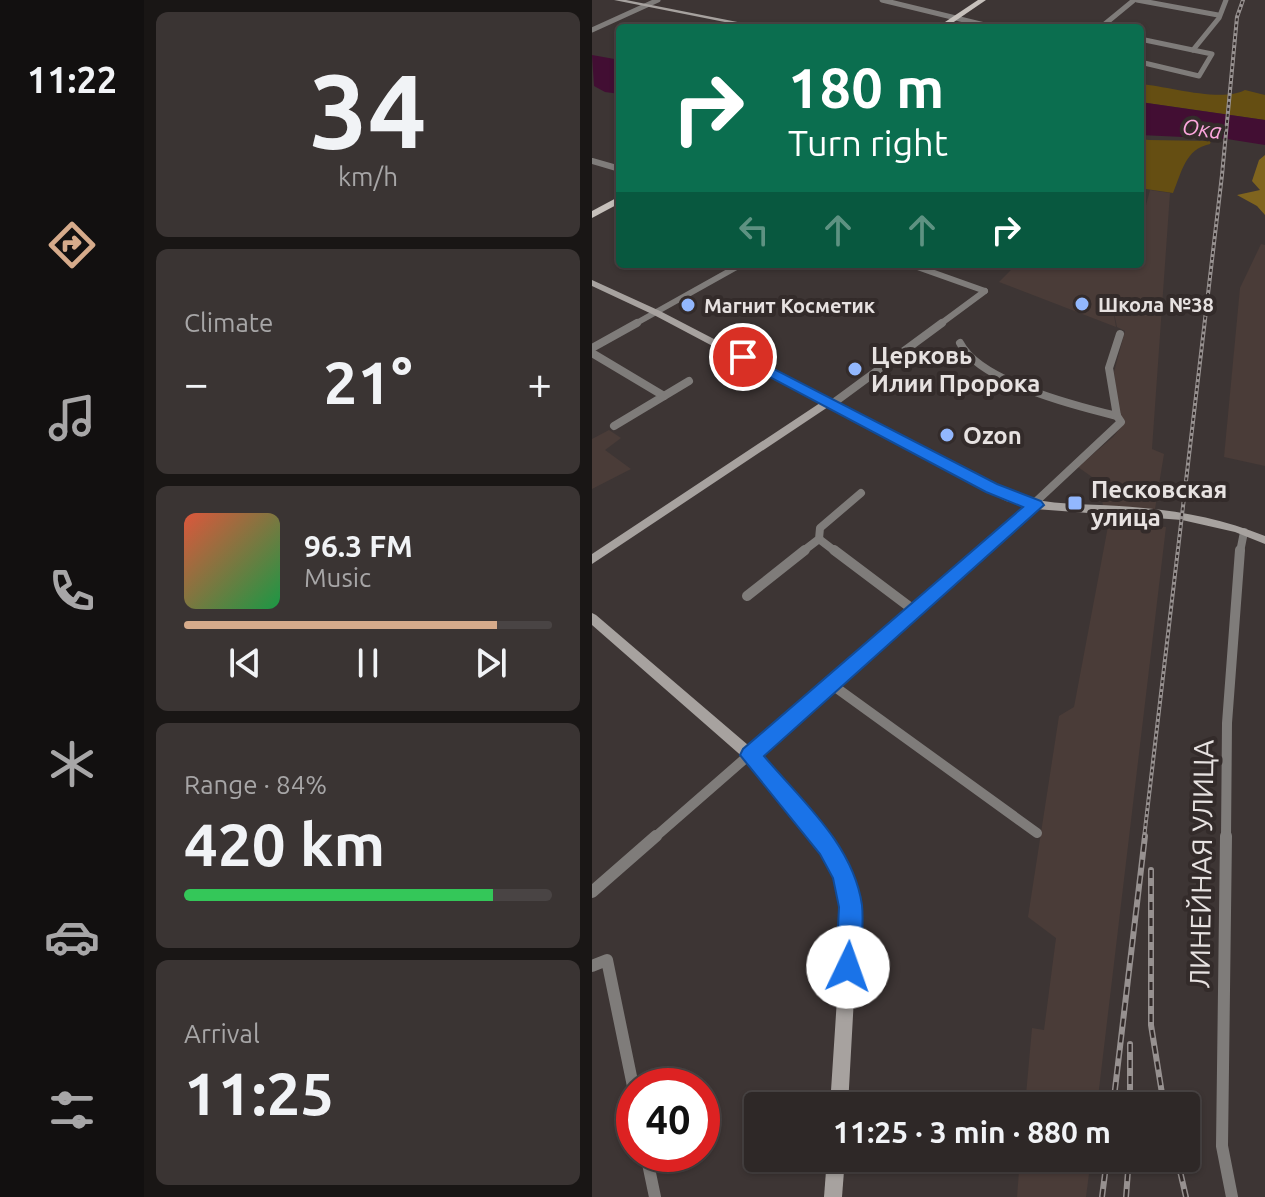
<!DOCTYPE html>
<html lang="en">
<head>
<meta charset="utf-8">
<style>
	:root { --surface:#2e2827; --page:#3a3433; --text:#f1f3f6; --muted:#a7a6a7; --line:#494444; --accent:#d6ab8b }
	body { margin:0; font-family:Ubuntu,sans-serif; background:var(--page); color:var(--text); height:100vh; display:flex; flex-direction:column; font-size:30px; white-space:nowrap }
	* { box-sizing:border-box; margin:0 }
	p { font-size:26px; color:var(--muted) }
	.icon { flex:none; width:44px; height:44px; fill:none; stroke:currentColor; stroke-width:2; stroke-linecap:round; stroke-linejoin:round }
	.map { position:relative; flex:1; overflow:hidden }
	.panel { display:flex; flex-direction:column; gap:12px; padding:12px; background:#191615; width:448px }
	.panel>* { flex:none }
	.top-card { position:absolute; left:24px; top:24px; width:528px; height:244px; border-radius:8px; box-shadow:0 2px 6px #0004,0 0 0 2px var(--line); background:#0b6e4f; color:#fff; overflow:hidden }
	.speed { position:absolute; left:24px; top:1068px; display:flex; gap:16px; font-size:40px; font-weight:700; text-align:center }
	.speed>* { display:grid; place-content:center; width:104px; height:104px; border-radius:50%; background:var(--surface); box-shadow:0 2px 6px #0004,0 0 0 2px var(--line); line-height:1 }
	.speed .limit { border:12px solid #d22; background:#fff; color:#111 }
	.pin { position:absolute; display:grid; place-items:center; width:68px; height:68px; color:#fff; margin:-34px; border:4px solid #fff; border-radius:50%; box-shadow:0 2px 8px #0007 }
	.me { position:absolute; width:88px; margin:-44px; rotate:3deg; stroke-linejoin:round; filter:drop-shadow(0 0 6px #0008) }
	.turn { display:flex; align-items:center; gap:28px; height:168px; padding:0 40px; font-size:36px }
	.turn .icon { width:104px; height:104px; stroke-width:2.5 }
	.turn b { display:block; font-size:56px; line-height:68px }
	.lanes { display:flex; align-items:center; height:76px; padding:0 40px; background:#0003; justify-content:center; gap:40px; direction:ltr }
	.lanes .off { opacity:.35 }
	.big { font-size:60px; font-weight:600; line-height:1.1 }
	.panel .widget { flex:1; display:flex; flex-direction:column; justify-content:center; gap:12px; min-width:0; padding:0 28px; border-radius:12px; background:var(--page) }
	.panel .dial { align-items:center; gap:0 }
	.dial b { font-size:104px; line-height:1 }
	.song { display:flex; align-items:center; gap:24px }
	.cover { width:96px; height:96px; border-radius:12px; background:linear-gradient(135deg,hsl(10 70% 55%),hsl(140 70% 35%)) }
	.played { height:8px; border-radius:4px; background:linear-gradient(90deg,var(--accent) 85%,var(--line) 85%) }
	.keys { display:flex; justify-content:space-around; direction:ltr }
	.heat { display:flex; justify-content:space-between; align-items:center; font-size:44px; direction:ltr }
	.charge { height:12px; border-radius:6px; background:linear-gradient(90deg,#34c759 84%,var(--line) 0) }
	.trip { position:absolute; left:152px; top:1092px; width:456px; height:80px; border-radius:8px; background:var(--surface); box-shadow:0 2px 6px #0004,0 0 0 2px var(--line); font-weight:600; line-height:80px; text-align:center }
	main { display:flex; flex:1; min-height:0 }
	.tabs { display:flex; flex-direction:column; width:144px; justify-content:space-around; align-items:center; background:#121010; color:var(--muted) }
	.tabs .icon { width:56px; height:56px }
	.tabs .current { color:var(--accent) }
	.tabs b { font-size:36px; color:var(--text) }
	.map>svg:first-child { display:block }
	.built { fill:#4a3c38 }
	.green { fill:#654e12 }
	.forest { fill:#7f641e }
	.water { fill:#420e33 }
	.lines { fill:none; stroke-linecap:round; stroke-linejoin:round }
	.street-far4 { stroke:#7f7c7a; stroke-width:5 }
	.street-far3 { stroke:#7f7c7a; stroke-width:6 }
	.street-far2 { stroke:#7f7c7a; stroke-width:8 }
	.street-far1 { stroke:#7f7c7a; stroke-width:10 }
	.street { stroke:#7f7c7a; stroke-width:12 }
	.secondary { fill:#a7a29f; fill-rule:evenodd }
	.primary { fill:#c6c0bb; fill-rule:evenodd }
	.rail-far1-casing { stroke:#979190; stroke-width:4 }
	.rail-casing { stroke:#979190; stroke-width:6 }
	.rail-far1 { stroke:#332b2a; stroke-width:2; stroke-dasharray:3; stroke-linecap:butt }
	.rail { stroke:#332b2a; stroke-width:3; stroke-dasharray:8; stroke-linecap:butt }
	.route { fill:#1a73e8; stroke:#114b97; stroke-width:2 }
	.poi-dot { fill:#92b7fd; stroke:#332b2a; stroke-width:3 }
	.labels { text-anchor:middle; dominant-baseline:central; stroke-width:8; stroke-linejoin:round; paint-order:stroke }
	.far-poi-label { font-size:20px; font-weight:bold; fill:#e7e2e1; stroke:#332b2a; text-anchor:start }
	.far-water-label { font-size:22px; font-style:italic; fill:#fda7de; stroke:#332b2a }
	.poi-label { font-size:24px; font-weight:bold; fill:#e7e2e1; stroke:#332b2a; text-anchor:start }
	.near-street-label { font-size:28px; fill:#e7e2e1; stroke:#332b2a }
</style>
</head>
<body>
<main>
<nav class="tabs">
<b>11:22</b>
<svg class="icon current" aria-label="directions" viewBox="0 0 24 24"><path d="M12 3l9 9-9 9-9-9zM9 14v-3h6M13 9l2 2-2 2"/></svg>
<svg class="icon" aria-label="music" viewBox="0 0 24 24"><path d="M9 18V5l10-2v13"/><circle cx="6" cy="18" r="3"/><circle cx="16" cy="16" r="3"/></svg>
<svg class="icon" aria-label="phone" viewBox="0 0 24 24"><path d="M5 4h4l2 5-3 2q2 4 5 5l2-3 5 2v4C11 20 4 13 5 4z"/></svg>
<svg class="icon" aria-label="climate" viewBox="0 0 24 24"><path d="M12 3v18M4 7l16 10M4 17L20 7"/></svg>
<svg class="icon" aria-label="car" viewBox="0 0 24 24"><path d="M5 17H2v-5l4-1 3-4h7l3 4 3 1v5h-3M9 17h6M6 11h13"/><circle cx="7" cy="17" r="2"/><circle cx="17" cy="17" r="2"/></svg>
<svg class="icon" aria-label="filters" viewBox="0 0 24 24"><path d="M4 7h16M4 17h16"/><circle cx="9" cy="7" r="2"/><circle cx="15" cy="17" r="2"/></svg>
</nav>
<section class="panel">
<div class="widget dial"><b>34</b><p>km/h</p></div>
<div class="widget"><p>Climate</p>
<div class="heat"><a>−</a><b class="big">21°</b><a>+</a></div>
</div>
<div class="widget">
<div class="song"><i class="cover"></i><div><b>96.3 FM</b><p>Music</p></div></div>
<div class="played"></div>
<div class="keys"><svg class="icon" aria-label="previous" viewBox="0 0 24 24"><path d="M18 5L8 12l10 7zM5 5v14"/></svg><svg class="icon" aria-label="pause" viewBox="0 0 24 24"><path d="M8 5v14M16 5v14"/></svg><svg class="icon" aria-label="next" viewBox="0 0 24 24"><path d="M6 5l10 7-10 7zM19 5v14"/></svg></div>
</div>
<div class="widget"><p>Range · 84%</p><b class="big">420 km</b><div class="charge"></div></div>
<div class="widget"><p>Arrival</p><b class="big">11:25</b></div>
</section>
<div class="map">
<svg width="673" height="1197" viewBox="0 0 673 1197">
	<rect width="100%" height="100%" fill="#3d3534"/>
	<g class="built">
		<path d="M558,190L578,193L560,449L572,454L563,509L511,506L507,482L486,467L521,437L532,423L528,417L522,372L533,331L525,327L519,298L524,327L407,282L425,264H548V228Z"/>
		<path d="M669,244L673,245V466L632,457L648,288Z"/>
		<path d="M17,430L29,438L13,450L39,469L0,489V439Z"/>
		<path d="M517,521L574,527L505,1106H433L440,1028L452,1030L464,938L436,917L467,716L482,707Z"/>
		<path d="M428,1158H499L494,1197H425Z"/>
	</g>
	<g class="green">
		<path d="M548,84C576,86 629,103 653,90L673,95V120L548,102Z"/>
		<path d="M548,139L557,140L619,141L618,144C593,149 590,172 581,193L554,189L548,199Z"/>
	</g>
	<path class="forest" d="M673,155V215L665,206L645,195L668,190L660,181L667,160Z"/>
	<g class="water">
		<path d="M0,55L28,60V94L13,92L2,86Z"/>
		<path d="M548,102L673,120V145L635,139L548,135Z"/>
	</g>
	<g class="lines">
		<g class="street-far4">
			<path d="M290,0L405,28"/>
			<path d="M545,0L626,15"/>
			<path d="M508,28L542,0"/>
			<path d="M0,30L66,0"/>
			<path d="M548,39L620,54L607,76L548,62"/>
			<path d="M601,50L627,18L634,0"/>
		</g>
		<g class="street-far3">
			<path d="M0,161L28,169"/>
			<path d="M317,264L393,291"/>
			<path d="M41,325L150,264"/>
			<path d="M347,325L393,291"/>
		</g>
		<g class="street-far2">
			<path d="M368,343C388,382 484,406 525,416"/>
			<path d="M0,348L45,323"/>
			<path d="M0,353L72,396L22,426"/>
			<path d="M72,396L97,381"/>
			<path d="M240,404L350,323"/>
			<path d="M227,539L244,552"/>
			<path d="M210,552L227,539L228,528L269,493"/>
			<path d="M390,552L529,422L525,416L517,368L528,334"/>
			<path d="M648,552L652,532"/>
		</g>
		<g class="street-far1">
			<path d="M242,550L323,611"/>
			<path d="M155,596L213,550"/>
			<path d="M239,684L445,833"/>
			<path d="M62,838L392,550"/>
			<path d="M634,838L635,723L648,550"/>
		</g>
		<g class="street">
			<path d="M634,836L630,1146L640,1197"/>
			<path d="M0,892L64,836"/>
			<path d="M0,966L15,960L42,1091"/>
			<path d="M54,1154L63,1197"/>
		</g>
		<g class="secondary">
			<path d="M22,0H34L176,28H163Z"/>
			<path d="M0,280L68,311L422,495C456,505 492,504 527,506C577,509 626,517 673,536V544L643,532L590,520L443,509L414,501L236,407L0,564V554L228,403L62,315L0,286Z"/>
			<path d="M0,613L4,615L163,751L241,842L257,871L267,907L256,1106H238L251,907L245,878L231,852L153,759L0,625Z"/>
			<path d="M235,1158H253L250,1197H232Z"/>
		</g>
		<g class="primary">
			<path d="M386,0H394L353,28H344Z"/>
			<path d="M28,196V203L0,218V211Z"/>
		</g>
		<g class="rail-far1-casing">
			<path id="rail-far1" d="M552,838L630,175L645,17L651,0"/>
		</g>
		<g class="rail-casing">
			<g id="rail">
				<path d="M559,870V1025L572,1106"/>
				<path d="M538,1044V1106"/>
				<path d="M521,1106L553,836"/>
				<path d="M585,1158L594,1197"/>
				<path d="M510,1197L515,1158"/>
				<path d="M534,1197L537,1158"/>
			</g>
		</g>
		<use href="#rail-far1" class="rail-far1"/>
		<use href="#rail" class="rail"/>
	</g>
	<path class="route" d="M151,353L405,484L449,501L452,505L172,756C209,800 261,844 270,905C272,924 269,947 268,967L265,975L256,979L248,975L244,967L247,907L241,878L228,854L148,755L151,749L431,507L394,492L146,360V354Z"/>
	<g class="poi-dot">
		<circle cx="490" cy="304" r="8"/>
		<circle cx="96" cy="305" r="8"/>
		<circle cx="263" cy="369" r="8"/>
		<circle cx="355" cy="435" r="8"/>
		<rect x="475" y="495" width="16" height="16" rx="4"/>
	</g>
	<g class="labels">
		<g class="far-poi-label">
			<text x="506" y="304">Школа №38</text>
			<text x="112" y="305">Магнит Косметик</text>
		</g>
		<g class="far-water-label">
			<text transform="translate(610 128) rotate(8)">Ока</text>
		</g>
		<g class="poi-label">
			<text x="279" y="355">Церковь<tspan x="279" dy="28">Илии Пророка</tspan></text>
			<text x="371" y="435">Ozon</text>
			<text x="499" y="489">Песковская<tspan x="499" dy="28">улица</tspan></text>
		</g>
		<g class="near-street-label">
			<text transform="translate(609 864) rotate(-89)">ЛИНЕЙНАЯ УЛИЦА</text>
		</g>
	</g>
</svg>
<div class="speed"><div class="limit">40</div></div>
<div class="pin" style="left:151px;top:357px;background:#d93025"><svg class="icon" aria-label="arrive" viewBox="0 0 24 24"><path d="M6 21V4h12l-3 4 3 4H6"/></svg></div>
<svg class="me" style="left:256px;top:967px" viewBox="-20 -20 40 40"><circle r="19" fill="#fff"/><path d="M0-13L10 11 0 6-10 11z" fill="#1a73e8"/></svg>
<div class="trip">11:25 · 3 min · 880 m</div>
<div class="top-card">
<div class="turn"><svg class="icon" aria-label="right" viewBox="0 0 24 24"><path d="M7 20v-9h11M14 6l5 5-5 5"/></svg><div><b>180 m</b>Turn right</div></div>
<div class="lanes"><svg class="icon off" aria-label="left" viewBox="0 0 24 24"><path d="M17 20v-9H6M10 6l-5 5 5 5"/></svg><svg class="icon off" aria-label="ahead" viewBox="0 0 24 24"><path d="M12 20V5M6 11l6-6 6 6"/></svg><svg class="icon off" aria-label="ahead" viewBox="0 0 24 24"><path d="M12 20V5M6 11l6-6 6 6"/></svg><svg class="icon" aria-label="right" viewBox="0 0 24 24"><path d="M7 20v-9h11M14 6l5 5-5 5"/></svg></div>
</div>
</div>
</main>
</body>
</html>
